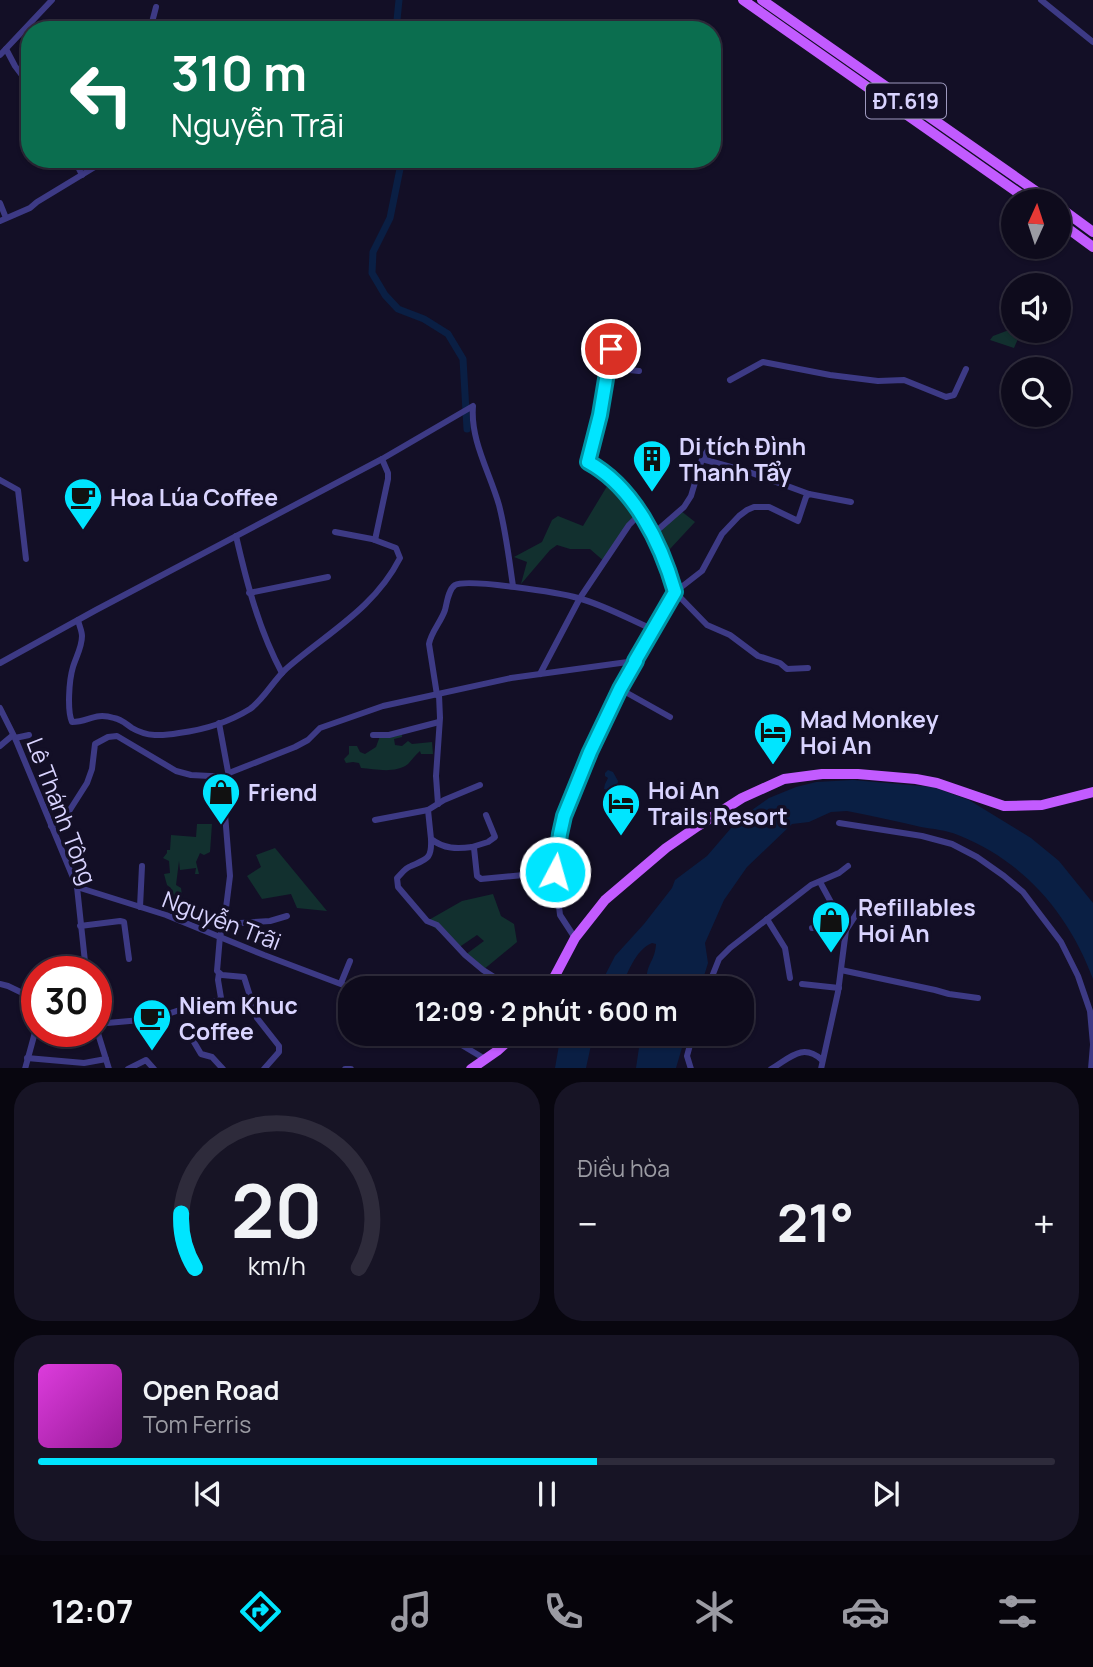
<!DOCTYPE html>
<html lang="vi">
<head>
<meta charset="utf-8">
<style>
	:root { --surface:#0e0b1c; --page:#171425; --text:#f1f3f6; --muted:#9b9ba3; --line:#2e2b3b; --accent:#00e5ff }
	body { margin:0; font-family:Manrope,sans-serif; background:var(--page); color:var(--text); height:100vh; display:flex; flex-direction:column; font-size:26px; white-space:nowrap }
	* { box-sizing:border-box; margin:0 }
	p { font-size:23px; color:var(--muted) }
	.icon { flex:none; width:38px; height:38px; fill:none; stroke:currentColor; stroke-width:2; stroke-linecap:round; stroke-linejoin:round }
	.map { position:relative; height:1068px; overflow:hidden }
	.details { display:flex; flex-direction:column; gap:14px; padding:14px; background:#08060f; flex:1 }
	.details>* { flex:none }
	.guide { position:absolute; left:21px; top:21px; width:700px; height:147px; border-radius:28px; box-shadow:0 2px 5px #0004,0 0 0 2px var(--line); background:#0b6e4f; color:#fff; overflow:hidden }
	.needle { width:46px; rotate:3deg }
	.controls { position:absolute; left:1001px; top:189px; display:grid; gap:14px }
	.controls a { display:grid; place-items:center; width:70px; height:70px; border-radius:50%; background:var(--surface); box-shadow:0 2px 5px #0004,0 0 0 2px var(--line); font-size:35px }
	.speed { position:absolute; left:21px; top:956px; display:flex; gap:14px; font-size:35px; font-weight:700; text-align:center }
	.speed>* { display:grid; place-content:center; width:91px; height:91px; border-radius:50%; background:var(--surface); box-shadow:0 2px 5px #0004,0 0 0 2px var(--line); line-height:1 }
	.speed .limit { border:10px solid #d22; background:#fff; color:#111 }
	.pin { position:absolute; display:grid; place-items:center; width:60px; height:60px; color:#fff; margin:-30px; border:4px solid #fff; border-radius:50%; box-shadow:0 2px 7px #0007 }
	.me { position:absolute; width:77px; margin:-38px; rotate:6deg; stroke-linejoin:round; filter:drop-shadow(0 0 5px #0008) }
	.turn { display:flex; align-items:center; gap:24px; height:147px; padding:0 35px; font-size:32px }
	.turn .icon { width:91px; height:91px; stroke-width:2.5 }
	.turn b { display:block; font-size:49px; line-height:60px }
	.big { font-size:52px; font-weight:700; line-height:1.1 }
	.details .tile { flex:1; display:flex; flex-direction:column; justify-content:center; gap:10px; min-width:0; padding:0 24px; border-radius:28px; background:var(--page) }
	.details .dial { align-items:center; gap:0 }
	.dial svg { height:182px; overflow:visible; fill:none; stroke:var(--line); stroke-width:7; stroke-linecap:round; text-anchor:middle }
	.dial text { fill:var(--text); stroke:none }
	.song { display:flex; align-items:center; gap:21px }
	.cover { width:84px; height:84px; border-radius:10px; background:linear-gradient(135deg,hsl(300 70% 55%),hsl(300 70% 35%)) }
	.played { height:7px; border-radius:4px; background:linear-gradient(90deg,var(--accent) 55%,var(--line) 55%) }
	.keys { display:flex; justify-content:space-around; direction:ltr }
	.heat { display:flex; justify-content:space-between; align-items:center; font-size:38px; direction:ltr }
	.details .tiles { flex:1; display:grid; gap:14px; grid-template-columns:1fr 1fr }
	.tile:last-child { grid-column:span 2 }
	.trip { position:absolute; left:338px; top:976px; width:416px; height:70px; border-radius:28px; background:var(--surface); box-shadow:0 2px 5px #0004,0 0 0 2px var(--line); font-weight:700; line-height:70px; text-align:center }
	.tabs { display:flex; height:112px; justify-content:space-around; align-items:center; background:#06040b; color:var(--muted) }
	.tabs .icon { width:49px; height:49px }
	.tabs .current { color:var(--accent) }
	.tabs b { font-size:32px; color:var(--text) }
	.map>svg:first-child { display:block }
	.green { fill:#12302f }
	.water { fill:#0a1f44 }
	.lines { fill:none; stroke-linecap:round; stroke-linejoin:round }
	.canal { stroke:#0a1f44; stroke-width:7 }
	.street { stroke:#3d3a85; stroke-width:6 }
	.primary { stroke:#c25bff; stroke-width:10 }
	.route-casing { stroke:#0095a6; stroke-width:18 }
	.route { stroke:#00e5ff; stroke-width:12 }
	.labels { text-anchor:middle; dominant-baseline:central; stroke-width:7; stroke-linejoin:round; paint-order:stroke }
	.shield { fill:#130f26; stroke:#9e99be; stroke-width:2 }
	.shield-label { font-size:21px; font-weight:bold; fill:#d9d4ff }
	.poi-label { font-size:23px; font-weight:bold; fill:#d9d4ff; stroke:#130f26; text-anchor:start }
	.street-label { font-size:23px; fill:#d9d4ff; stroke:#130f26 }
</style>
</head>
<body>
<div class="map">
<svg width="1093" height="1069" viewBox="0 0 1093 1069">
	<rect width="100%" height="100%" fill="#130f26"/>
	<g class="green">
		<path d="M1013,297V331L1021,332L1014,348L990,340L993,336L1009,330L1005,328L1007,306Z"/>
		<path d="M609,483L638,515L605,562L590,549H570L557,545L550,550L521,584L527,562L514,557L542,542L552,520L558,516L583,526Z"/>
		<path d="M681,511L695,522L669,550L656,535Z"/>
		<path d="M402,731V737L394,739L395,745L402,746L408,741L412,744L432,742L433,754H421L420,751C415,755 412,760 408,764C395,774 375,769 361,768L359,763L353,762L346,763L344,759L349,754V746H357L360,752L365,754L376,747L380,736Z"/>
		<path d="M197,824H212L210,852L204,855L200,853L196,862L199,874H195L196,868L180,870L179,861L176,885L181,888L182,896H176L172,904L169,902L171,888L167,885L164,874L170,873L169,861L163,858L167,853V850H170L171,835L196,837Z"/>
		<path d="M275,848L327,911L297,908L291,894L262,899L247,876L261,867L256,855Z"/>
		<path d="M493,894L501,916L514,924L517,942L483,970L465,955L484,941L477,935L458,948L427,921L462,901Z"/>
	</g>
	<g class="water">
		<path d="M608,770L613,772L618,781L617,787L608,790L604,789L605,784L608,778L605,776V773Z"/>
		<path d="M853,780L933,787L969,800L1031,838L1059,861L1093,903V979C1069,914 1024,861 958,835C946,830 933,829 921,827C897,821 872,816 847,811L831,812L809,822L792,824L747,867L724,900L705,943L708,963L700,989H648C643,964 655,964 656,944L652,943C635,950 628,973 620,989H598L615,956L644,924L672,888L675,880L707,856L738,820L769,798L796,787L816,782Z"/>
		<path d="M561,1034H595L593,1036L586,1068H555Z"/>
		<path d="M641,1034H686L676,1068H636Z"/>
	</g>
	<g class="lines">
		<g class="canal">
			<path d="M396,30L399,0"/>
			<path d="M402,159L390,218L373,252L372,273L385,295L398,309L424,319L448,334L463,359L467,429"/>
		</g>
		<g class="street">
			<path d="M1041,0L1093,42"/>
			<path d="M150,30L156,7"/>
			<path d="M6,49L15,66L30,86"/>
			<path d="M0,55L52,0"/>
			<path d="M74,159L82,175"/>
			<path d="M0,203L6,218"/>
			<path d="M0,221L30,208L37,202L108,159"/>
			<path d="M609,368L639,371"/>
			<path d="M730,380L763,362L830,375L878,381L904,380L946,397L954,395L966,369"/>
			<path d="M702,459L749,472L809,494"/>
			<path d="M0,480L18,490L26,559"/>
			<path d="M653,534L684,507L691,496L702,459L711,445"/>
			<path d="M236,536C247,584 259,630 282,673"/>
			<path d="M375,540L388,479V473L382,459"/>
			<path d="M249,593L328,577"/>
			<path d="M78,620C79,625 82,631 82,636C82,647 76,657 73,667C69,680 67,711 72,722C89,722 94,712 114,718C121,719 126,724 132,728C147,737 162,736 179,733C203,730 229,722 250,709C264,699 273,681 286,669C327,633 374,609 400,558L396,548L372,539L335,532"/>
			<path d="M0,663L96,610L382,459L473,406C470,440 490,473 499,505C506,532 509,559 513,586"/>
			<path d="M808,668L787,669L780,663L758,656L730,635L707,625L675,592L702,571L722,534L739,516L747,510L754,507H769L798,521L806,497L809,494L851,502"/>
			<path d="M540,674L580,598L629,525L640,514"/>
			<path d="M620,689L670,717"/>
			<path d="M437,695L429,644C431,632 441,622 445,610C447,603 448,590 455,585C467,578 561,593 578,598C604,605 629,619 654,630"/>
			<path d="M0,708L15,738L77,887L86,971"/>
			<path d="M219,723L229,777L230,792L225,814L230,876L224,924L220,936L217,971L222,975L244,977L257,1018L279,1046V1052L264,1069"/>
			<path d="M373,735H389L439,722"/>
			<path d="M15,738L29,735"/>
			<path d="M0,746L13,735"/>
			<path d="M229,773L295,747L308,740L320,728L383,706L511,678L635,661"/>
			<path d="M438,804L436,776L440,718L439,695"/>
			<path d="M428,810L431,839C444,849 457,849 472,847L474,848L477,876L481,879L555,872"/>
			<path d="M375,820L428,810L444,800L480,785"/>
			<path d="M839,823L922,836L952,844L977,857L1004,876L1023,892L1061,942L1078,976L1090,1011L1093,1044"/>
			<path d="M51,826L66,816L87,783L92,769L95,744L108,737L117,736L176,771L191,775L229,777"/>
			<path d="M431,839C432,859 427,859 411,866C405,868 402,873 397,878L398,887L427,921L437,925L465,955L483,970L513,989"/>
			<path d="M472,847L488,842L495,837L486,815"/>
			<path d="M820,882L846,930"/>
			<path d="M77,887L166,915L264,955L354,989"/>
			<path d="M140,907L142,866"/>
			<path d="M767,919L785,948L790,978"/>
			<path d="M224,924L270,921L287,916"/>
			<path d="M80,926L120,921L124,922L129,959"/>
			<path d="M812,928L842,923"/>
			<path d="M575,938L560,915L555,872L560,834L564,816L590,752L620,689L636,661H635L675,592C661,543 634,487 588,462L600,415L614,331"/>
			<path d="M841,970L935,990L949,994L978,998"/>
			<path d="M341,983L350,961"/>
			<path d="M0,984L8,986L37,1000"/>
			<path d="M802,984L839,988"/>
			<path d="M707,989L719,959L730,948L811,885L839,873L848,866"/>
			<path d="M96,1024L152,1019L192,1006L218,1001L221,998L218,980L219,973"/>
			<path d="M96,1027L109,1069"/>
			<path d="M454,1034L460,1044L485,1059"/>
			<path d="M191,1037L201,1054L212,1057L223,1069"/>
			<path d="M27,1058L84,1063L106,1059"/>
			<path d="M25,1069L37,1025"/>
			<path d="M128,1069L146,1060L154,1069"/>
			<path d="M345,1069H351"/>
			<path d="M691,1069L687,1056L693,1034"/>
			<path d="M771,1069C789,1059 802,1042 822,1060"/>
			<path d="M821,1069L838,992L846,930L859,910L870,904L910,902"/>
			<path d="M1091,1069L1093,1045"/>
		</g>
		<g class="primary">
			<path d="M743,0L1030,201"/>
			<path d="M762,0L1050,201"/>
			<path d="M1059,207L1093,232"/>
			<path d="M1059,222L1093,247"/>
			<path d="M548,989L575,938L605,900L666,848L698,826L742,798L784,779L822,774H858L916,779L937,783L1004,806L1042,805L1093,792"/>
			<path d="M471,1069L497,1051L516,1034"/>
		</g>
	</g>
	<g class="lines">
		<g class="route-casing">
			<path id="route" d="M555,872L560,834L564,816L590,752L620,689L636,661H635L675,592C661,543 634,487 588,462L600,415L611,349"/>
		</g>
		<use href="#route" class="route"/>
	</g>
	<defs>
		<g id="building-pin" transform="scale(2.0125)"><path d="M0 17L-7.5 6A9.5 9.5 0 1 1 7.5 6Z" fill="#00e5ff" stroke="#130f26"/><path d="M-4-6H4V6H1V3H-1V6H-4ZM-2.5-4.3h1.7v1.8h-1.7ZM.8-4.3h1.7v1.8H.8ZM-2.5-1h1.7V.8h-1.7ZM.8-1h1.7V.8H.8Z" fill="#111"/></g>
		<g id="cafe-pin" transform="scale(2.0125)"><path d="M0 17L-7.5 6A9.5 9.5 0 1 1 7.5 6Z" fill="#00e5ff" stroke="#130f26"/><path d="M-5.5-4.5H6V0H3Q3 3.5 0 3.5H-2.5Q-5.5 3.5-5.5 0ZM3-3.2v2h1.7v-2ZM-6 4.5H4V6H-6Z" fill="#111"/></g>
		<g id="hotel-pin" transform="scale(2.0125)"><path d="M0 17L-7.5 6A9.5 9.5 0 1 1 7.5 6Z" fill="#00e5ff" stroke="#130f26"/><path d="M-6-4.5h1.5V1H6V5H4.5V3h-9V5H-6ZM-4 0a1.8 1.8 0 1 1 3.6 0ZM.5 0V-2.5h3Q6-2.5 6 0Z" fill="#111"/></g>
		<g id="shop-pin" transform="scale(2.0125)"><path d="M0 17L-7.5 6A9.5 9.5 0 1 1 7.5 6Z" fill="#00e5ff" stroke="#130f26"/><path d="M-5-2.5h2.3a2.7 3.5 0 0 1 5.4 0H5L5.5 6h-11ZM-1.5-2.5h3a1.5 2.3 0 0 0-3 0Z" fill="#111"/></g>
	</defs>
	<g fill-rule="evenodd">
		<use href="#building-pin" x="652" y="459"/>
		<use href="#cafe-pin" x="83" y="497"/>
		<use href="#hotel-pin" x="773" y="732"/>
		<use href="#shop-pin" x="221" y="792"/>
		<use href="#hotel-pin" x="621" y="803"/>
		<use href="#shop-pin" x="831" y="920"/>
		<use href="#cafe-pin" x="152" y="1018"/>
	</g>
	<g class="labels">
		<rect class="shield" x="866" y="83.5" width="80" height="35" rx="5"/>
		<g class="shield-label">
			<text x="906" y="101">ĐT.619</text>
		</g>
		<g class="poi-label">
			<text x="679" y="446">Di tích Đình<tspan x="679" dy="26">Thanh Tẩy</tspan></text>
			<text x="110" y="497">Hoa Lúa Coffee</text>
			<text x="800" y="719">Mad Monkey<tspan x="800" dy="26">Hoi An</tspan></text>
			<text x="648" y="790">Hoi An<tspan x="648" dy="26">Trails Resort</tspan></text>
			<text x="248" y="792">Friend</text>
			<text x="858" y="907">Refillables<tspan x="858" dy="26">Hoi An</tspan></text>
			<text x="179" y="1005">Niem Khuc<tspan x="179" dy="26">Coffee</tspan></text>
		</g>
		<g class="street-label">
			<text transform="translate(62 811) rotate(69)">Lê Thánh Tông</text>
			<text transform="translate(222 920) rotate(21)">Nguyễn Trãi</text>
		</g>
	</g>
</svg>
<div class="controls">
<a><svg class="needle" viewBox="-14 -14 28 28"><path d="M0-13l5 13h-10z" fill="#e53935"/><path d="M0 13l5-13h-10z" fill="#9b9ba3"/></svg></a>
<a><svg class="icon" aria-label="sound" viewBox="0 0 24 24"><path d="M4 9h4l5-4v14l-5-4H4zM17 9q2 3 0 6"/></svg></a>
<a><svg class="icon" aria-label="search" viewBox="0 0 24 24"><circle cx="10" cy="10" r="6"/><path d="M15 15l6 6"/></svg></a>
</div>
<div class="speed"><div class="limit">30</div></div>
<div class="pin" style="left:611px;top:349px;background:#d93025"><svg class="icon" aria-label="arrive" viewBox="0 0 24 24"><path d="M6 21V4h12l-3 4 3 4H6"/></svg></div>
<svg class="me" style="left:555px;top:872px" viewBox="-20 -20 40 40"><circle r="17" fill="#00e5ff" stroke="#fff" stroke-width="3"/><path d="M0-11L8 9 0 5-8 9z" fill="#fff"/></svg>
<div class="trip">12:09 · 2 phút · 600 m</div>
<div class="guide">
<div class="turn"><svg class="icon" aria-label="left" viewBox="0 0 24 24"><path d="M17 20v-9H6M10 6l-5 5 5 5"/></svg><div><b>310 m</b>Nguyễn Trãi</div></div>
</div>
</div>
<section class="details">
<div class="tiles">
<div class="tile dial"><svg viewBox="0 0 100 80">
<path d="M14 69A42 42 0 1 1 86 69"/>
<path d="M14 69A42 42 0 0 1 8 45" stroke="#00e5ff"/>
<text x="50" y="56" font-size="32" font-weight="700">20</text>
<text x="50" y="72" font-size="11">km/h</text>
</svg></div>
<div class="tile"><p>Điều hòa</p>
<div class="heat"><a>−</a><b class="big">21°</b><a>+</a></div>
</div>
<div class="tile">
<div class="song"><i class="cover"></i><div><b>Open Road</b><p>Tom Ferris</p></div></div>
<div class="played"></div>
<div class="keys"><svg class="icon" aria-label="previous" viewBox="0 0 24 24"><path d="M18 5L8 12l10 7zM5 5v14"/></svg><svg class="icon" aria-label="pause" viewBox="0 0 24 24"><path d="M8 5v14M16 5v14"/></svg><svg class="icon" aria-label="next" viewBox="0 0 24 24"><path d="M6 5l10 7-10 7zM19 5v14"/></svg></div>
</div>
</div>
</section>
<nav class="tabs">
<b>12:07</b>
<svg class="icon current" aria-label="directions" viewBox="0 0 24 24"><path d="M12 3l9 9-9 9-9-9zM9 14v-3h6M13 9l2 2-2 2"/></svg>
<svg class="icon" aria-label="music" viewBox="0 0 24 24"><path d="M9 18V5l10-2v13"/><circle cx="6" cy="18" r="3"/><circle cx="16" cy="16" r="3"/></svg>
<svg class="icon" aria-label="phone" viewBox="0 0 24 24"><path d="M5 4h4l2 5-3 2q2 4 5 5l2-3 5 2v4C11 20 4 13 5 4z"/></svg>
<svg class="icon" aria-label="climate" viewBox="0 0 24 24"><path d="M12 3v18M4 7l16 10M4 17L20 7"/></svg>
<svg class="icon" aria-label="car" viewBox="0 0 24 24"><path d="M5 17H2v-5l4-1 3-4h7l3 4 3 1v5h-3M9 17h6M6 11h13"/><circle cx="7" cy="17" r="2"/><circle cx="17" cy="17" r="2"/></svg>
<svg class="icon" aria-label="filters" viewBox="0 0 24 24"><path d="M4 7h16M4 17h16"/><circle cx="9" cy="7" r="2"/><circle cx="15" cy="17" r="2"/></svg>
</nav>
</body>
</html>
